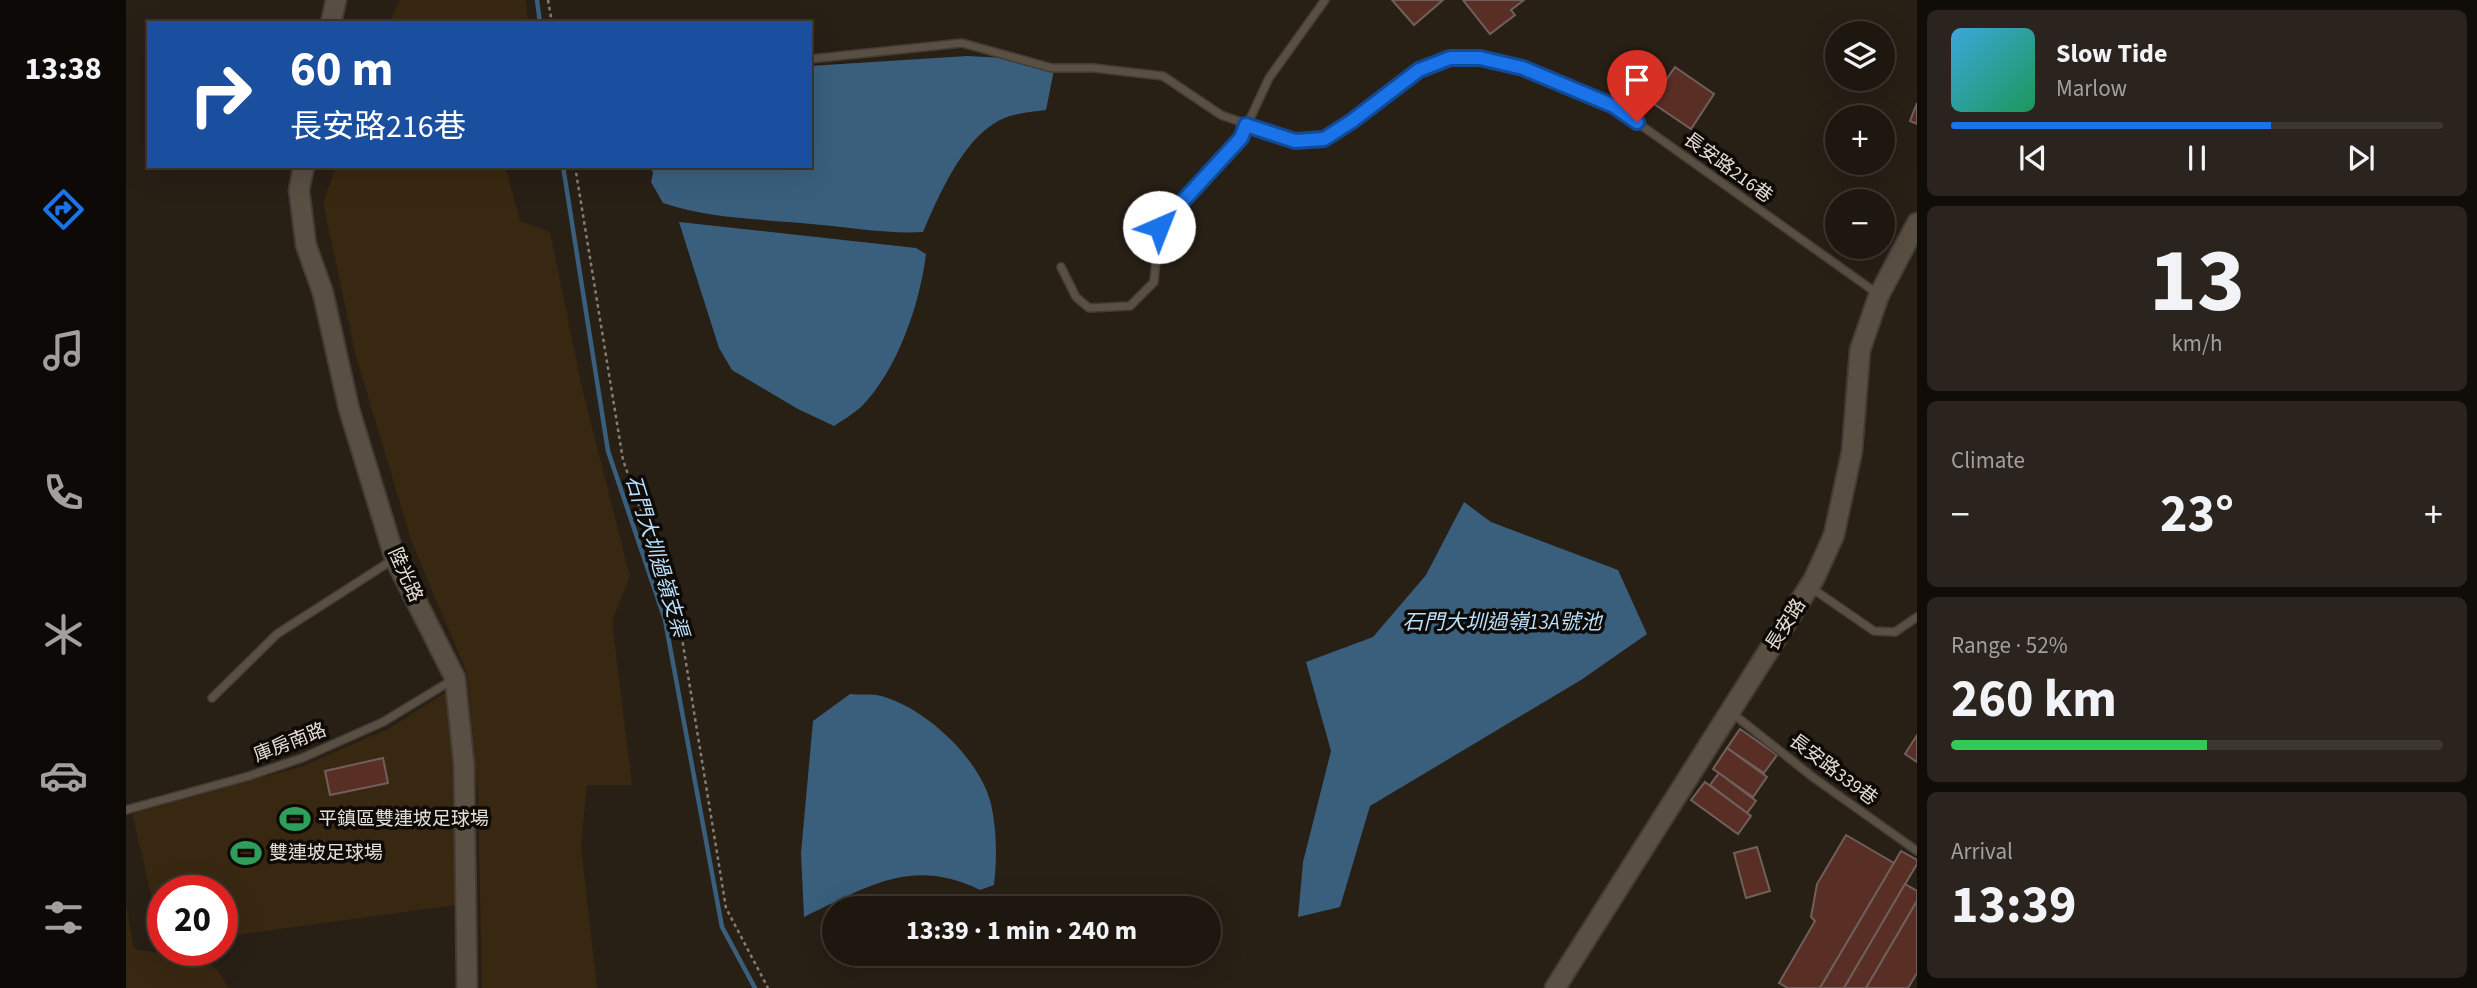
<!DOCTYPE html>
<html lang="en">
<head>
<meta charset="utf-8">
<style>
	:root { --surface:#1e1710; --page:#2b241e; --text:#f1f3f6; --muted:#a19f9f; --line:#3c3630; --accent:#1a73e8 }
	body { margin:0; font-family:"Source Sans 3","Noto Sans TC",sans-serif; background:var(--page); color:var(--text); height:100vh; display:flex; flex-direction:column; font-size:26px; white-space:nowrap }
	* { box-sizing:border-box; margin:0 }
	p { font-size:23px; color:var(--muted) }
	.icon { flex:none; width:38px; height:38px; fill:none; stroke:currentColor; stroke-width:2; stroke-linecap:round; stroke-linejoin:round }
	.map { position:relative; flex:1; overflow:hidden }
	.details { display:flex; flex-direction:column; gap:10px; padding:10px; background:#100d09; width:560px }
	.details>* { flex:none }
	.banner { position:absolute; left:21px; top:21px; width:665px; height:147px; border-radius:0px; box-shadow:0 7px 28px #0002,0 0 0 2px var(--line); background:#1a4fa0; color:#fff; overflow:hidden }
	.tools { position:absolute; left:1699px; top:21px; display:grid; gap:14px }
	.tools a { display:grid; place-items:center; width:70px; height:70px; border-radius:50%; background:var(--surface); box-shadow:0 7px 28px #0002,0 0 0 2px var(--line); font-size:35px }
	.speed { position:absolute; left:21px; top:875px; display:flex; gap:14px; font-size:35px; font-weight:700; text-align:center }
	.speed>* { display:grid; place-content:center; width:91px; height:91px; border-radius:50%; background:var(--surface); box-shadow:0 7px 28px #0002,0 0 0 2px var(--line); line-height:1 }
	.speed .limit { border:10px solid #d22; background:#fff; color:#111 }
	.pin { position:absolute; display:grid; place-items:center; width:60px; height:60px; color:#fff; margin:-72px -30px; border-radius:50% 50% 50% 0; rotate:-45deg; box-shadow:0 0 7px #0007 }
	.pin .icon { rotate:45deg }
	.me { position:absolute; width:77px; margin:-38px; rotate:44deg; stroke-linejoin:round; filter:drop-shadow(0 0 5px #0008) }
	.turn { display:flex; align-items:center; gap:24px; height:147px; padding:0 28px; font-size:32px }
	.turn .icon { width:91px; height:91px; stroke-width:2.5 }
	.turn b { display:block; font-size:49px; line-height:60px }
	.big { font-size:52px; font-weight:700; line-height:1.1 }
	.details .widget { flex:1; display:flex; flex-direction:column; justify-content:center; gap:10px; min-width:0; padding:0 24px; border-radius:10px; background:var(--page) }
	.details .dial { align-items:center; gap:0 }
	.dial b { font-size:91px; line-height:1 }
	.song { display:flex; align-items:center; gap:21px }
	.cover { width:84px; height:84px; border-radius:10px; background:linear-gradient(135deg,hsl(200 70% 55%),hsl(150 70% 35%)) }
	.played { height:7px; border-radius:4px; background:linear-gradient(90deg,var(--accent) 65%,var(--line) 65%) }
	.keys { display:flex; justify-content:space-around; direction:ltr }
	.heat { display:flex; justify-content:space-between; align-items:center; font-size:38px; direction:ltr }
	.charge { height:10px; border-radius:5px; background:linear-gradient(90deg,#34c759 52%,var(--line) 0) }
	.trip { position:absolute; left:696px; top:896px; width:399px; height:70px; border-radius:35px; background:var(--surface); box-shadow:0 7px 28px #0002,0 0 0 2px var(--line); font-weight:700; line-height:70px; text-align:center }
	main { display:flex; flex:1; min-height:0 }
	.dock { display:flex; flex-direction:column; width:126px; justify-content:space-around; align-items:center; background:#0c0906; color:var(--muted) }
	.dock .icon { width:49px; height:49px }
	.dock .current { color:var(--accent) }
	.dock b { font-size:32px; color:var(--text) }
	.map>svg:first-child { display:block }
	.green { fill:#392811 }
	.water { fill:#395f7d }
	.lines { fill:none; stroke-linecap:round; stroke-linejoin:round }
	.stream { stroke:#395f7d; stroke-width:4.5 }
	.building { fill:#592e25; stroke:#705f5c; stroke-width:2 }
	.lane-casing { stroke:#433c35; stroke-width:10 }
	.secondary-casing { stroke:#433c35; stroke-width:23 }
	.path { stroke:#867e76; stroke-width:2.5; stroke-dasharray:3.5 3.5; stroke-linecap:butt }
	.lane { stroke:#594f43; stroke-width:7 }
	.secondary { stroke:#594f43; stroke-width:19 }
	.route-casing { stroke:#114b97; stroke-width:18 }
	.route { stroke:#1a73e8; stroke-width:12 }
	.labels { text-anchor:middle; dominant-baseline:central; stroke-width:7; stroke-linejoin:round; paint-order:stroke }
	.street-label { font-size:19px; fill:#e4ded7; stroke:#0e0a06 }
	.poi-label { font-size:19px; fill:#e4ded7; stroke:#0e0a06; text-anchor:start }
	.water-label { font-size:21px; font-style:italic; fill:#badffd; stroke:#0e0a06 }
</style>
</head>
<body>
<main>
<nav class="dock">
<b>13:38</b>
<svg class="icon current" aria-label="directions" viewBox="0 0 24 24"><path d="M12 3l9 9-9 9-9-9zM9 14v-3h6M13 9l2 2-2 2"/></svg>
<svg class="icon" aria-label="music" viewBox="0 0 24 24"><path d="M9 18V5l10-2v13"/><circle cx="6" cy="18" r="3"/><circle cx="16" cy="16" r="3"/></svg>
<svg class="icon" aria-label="phone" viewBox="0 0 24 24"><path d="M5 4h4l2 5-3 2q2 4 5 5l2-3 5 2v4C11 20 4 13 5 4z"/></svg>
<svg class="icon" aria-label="climate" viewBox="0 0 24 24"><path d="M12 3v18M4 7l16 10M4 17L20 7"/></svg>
<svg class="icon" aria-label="car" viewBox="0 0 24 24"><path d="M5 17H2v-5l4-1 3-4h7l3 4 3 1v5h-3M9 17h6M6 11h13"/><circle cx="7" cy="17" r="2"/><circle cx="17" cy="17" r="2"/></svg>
<svg class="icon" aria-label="filters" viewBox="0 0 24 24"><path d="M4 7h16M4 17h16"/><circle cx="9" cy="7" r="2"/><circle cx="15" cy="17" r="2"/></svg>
</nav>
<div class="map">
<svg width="1791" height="988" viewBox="0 0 1791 988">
	<rect width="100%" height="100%" fill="#281f15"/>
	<g class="green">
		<path d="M274,0H400L402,23H263Z"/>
		<path d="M210,166H379L394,221L424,232L456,388L504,576L486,621L506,785H461L455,847L471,988H356L352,798L341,673L286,543L230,356L197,203Z"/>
		<path d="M323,690L329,762L330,905L96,937V891H37V944L6,814L177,766L264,728Z"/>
		<path d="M0,903L8,949L81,960L92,971L103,988H0Z"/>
	</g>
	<g class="water">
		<path d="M841,56L879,58L928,70L920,110C904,112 887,113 872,121C836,141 813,195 797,232C762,234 730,228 695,225C642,219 588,220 537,203L525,182L527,173L524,166H684V66Z"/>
		<path d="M553,222L790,248L800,254C794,304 771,371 735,407C727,414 717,420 708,426L672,409L606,370L593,348Z"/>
		<path d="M1338,502L1365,522L1492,570L1521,634L1455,680L1244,806L1214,907L1172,917L1177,862L1205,751L1180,662L1247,637L1300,575Z"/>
		<path d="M724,694C732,695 742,694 751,695C797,705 854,758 865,804C871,831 871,858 868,885L854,890C785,856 740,888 678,917L675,853L687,721Z"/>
	</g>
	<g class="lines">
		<g class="stream">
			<path d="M411,0L414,23"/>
			<path d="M437,166L482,451L539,620L596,927L629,988"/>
		</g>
	</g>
	<g class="building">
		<path d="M1266,0H1317L1288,25Z"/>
		<path d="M1337,0H1398L1385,10L1389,15L1364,34Z"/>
		<path d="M1549,67L1588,94L1565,129L1525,102Z"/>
		<path d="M1791,103V124L1784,121Z"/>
		<path d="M1614,729L1651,755L1638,773L1601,748Z"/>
		<path d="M1791,735V762L1779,754Z"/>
		<path d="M1601,748L1641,777L1627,797L1587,769Z"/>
		<path d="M257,758L262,783L204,795L199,771Z"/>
		<path d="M1593,773L1630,801L1621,813L1584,785Z"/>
		<path d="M1579,782L1625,816L1612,834L1565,800Z"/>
		<path d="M1720,835L1768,863L1694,988H1662L1653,983L1689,921L1685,917L1691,884Z"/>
		<path d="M1631,847L1644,891L1620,898L1608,853Z"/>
		<path d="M1775,851L1791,860V864L1718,988H1694Z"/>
		<path d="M1779,884L1791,891V901L1740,988H1718Z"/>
		<path d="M1791,901V973L1782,988H1740Z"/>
	</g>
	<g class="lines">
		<g class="lane-casing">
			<g id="lane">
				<path d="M684,59L836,43L926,68H968L1037,76L1095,115L1169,141L1198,139L1226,121L1293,70L1324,58H1354L1397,68L1488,106L1752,294"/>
				<path d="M935,267L950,297L963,308L1004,306L1028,282L1033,227L1115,138L1143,78L1199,0"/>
				<path d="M1684,587L1748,631L1769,632L1791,617"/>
				<path d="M86,698L151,634L268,559"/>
				<path d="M1606,713L1688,778L1791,851"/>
				<path d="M0,810L123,776L176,758L257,722L328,679"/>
			</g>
		</g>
		<g class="secondary-casing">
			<g id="secondary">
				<path d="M205,23L210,0"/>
				<path d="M178,166L173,190L180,245L197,293L223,409L269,559L329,678L338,765L341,988"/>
				<path d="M1429,988L1688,579L1708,535L1726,451L1734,350L1753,295L1791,223"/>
			</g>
		</g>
		<g class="path">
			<path d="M422,0L426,23"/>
			<path d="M449,166L497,460L553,620L600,908L642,988"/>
		</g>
		<use href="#lane" class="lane"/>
		<use href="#secondary" class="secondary"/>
	</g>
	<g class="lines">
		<g class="route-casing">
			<path id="route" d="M1033,227L1115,138L1120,125L1169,141L1198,139L1226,121L1293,70L1324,58H1354L1397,68L1488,106L1511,122"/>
		</g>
		<use href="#route" class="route"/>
	</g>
	<defs>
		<g id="stadium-bare" transform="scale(2.415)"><path d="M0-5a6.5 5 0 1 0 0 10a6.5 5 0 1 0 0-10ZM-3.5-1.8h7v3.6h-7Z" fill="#2e9e5b" stroke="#0e0a06" stroke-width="2.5" paint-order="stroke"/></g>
	</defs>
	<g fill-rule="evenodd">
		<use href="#stadium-bare" x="169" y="819"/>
		<use href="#stadium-bare" x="120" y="853"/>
	</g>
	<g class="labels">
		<g class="street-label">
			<text transform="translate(1602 168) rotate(36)">長安路216巷</text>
			<text transform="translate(279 575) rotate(66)">陸光路</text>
			<text transform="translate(1660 625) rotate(-58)">長安路</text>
			<text transform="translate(164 743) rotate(-21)">庫房南路</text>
			<text transform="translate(1707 770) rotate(37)">長安路339巷</text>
		</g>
		<g class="poi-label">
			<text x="192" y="819">平鎮區雙連坡足球場</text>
			<text x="143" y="853">雙連坡足球場</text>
		</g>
		<g class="water-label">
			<text transform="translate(531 556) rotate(73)">石門大圳過嶺支渠</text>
			<text x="1376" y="622">石門大圳過嶺13A號池</text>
		</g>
	</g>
</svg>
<div class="tools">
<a><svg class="icon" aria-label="layers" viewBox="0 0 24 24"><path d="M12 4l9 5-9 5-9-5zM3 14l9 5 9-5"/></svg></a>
<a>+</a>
<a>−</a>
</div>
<div class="speed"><div class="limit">20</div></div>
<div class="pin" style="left:1511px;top:122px;background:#d93025"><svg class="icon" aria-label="arrive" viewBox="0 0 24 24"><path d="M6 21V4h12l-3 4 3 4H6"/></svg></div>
<svg class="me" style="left:1033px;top:227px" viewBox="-20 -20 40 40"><circle r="19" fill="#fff"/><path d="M0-13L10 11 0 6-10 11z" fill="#1a73e8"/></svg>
<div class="trip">13:39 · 1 min · 240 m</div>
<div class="banner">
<div class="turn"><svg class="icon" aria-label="right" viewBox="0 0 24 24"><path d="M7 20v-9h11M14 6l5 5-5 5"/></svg><div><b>60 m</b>長安路216巷</div></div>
</div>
</div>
<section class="details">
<div class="widget">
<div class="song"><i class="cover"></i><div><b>Slow Tide</b><p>Marlow</p></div></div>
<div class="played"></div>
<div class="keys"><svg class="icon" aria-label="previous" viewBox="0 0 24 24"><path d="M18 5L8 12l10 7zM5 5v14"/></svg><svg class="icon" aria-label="pause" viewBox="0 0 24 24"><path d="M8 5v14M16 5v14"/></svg><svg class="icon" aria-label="next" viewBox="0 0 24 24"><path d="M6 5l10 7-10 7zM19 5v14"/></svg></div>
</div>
<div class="widget dial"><b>13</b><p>km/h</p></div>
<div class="widget"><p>Climate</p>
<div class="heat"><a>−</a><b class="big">23°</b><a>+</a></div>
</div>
<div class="widget"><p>Range · 52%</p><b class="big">260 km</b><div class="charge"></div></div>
<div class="widget"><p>Arrival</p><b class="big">13:39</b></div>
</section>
</main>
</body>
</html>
